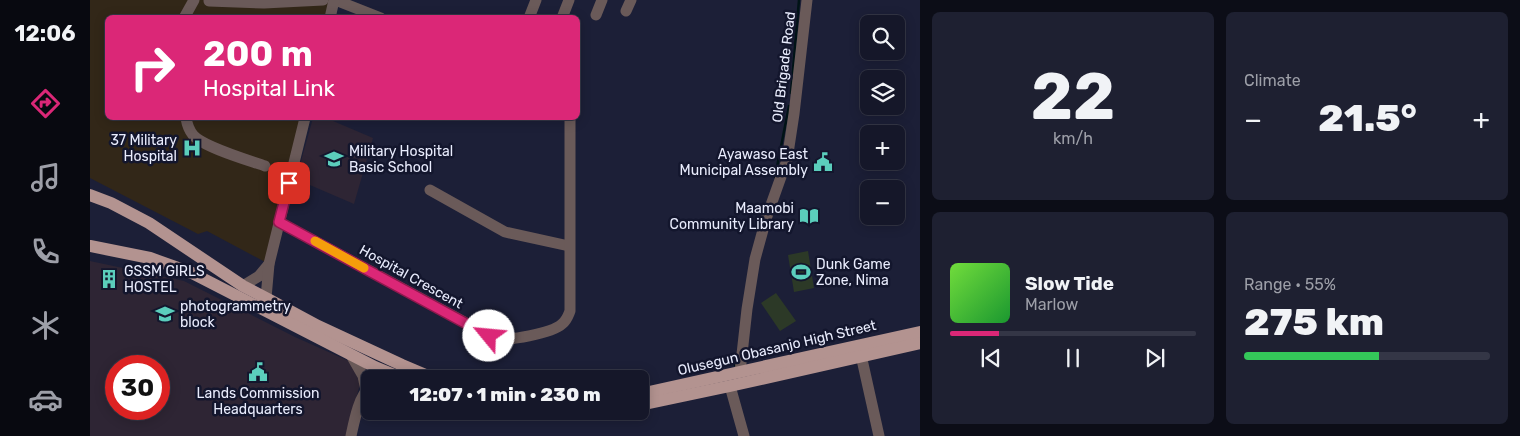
<!DOCTYPE html>
<html lang="en">
<head>
<meta charset="utf-8">
<style>
	:root { --surface:#151729; --page:#1e2031; --text:#f1f3f6; --muted:#9d9fa8; --line:#343646; --accent:#db2777 }
	body { margin:0; font-family:Rubik,sans-serif; background:var(--page); color:var(--text); height:100vh; display:flex; flex-direction:column; font-size:19px; white-space:nowrap }
	* { box-sizing:border-box; margin:0 }
	p { font-size:16px; color:var(--muted) }
	.icon { flex:none; width:28px; height:28px; fill:none; stroke:currentColor; stroke-width:2; stroke-linecap:round; stroke-linejoin:round }
	.map { position:relative; flex:1; overflow:hidden }
	.sheet { display:flex; flex-direction:column; gap:12px; padding:12px; background:#0c0d17; width:600px }
	.sheet>* { flex:none }
	.top-card { position:absolute; left:15px; top:15px; width:475px; height:105px; border-radius:8px; box-shadow:0 2px 12px #0003,0 0 0 1px var(--line); background:#db2777; color:#fff; overflow:hidden }
	.fabs { position:absolute; left:770px; top:15px; display:grid; gap:10px }
	.fabs a { display:grid; place-items:center; width:45px; height:45px; border-radius:8px; background:var(--surface); box-shadow:0 2px 12px #0003,0 0 0 1px var(--line); font-size:25px }
	.speed { position:absolute; left:15px; top:355px; display:flex; gap:10px; font-size:25px; font-weight:700; text-align:center }
	.speed>* { display:grid; place-content:center; width:65px; height:65px; border-radius:50%; background:var(--surface); box-shadow:0 2px 12px #0003,0 0 0 1px var(--line); line-height:1 }
	.speed .limit { border:8px solid #d22; background:#fff; color:#111 }
	.pin { position:absolute; display:grid; place-items:center; width:42px; height:42px; color:#fff; margin:-21px; border-radius:10px; box-shadow:0 2px 8px #0006 }
	.me { position:absolute; width:55px; margin:-28px; rotate:298deg; stroke-linejoin:round; filter:drop-shadow(0 0 4px #0008) }
	.turn { display:flex; align-items:center; gap:18px; height:105px; padding:0 15px; font-size:22px }
	.turn .icon { width:65px; height:65px; stroke-width:2.5 }
	.turn b { display:block; font-size:35px; line-height:42px }
	.big { font-size:38px; font-weight:800; line-height:1.1 }
	.sheet .card { flex:1; display:flex; flex-direction:column; justify-content:center; gap:8px; min-width:0; padding:0 18px; border-radius:8px; background:var(--page) }
	.sheet .dial { align-items:center; gap:0 }
	.dial b { font-size:65px; line-height:1 }
	.song { display:flex; align-items:center; gap:15px }
	.cover { width:60px; height:60px; border-radius:8px; background:linear-gradient(135deg,hsl(100 70% 55%),hsl(130 70% 35%)) }
	.played { height:5px; border-radius:2px; background:linear-gradient(90deg,var(--accent) 20%,var(--line) 20%) }
	.keys { display:flex; justify-content:space-around; direction:ltr }
	.heat { display:flex; justify-content:space-between; align-items:center; font-size:28px; direction:ltr }
	.charge { height:8px; border-radius:4px; background:linear-gradient(90deg,#34c759 55%,var(--line) 0) }
	.sheet .tiles { flex:1; display:grid; gap:12px; grid-template-columns:repeat(2,1fr) }
	.trip { position:absolute; left:271px; top:370px; width:288px; height:50px; border-radius:8px; background:var(--surface); box-shadow:0 2px 12px #0003,0 0 0 1px var(--line); font-weight:800; line-height:50px; text-align:center }
	main { display:flex; flex:1; min-height:0 }
	.dock { display:flex; flex-direction:column; width:90px; justify-content:space-around; align-items:center; background:#080910; color:var(--muted) }
	.dock .icon { width:35px; height:35px }
	.dock .on { color:var(--accent) }
	.dock b { font-size:22px; color:var(--text) }
	.map>svg:first-child { display:block }
	.education { fill:#2e2534; fill-rule:evenodd }
	.medical { fill:#322718 }
	.green { fill:#2c3927 }
	.lines { fill:none; stroke-linecap:round; stroke-linejoin:round }
	.stream { stroke:#001316; stroke-width:2.5 }
	.minor { stroke:#6a5a59; stroke-width:11 }
	.major { stroke:#b39390; stroke-width:12 }
	.route-casing { stroke:#8e194d; stroke-width:12 }
	.route { stroke:#db2777; stroke-width:9 }
	.slow { stroke:#f59e0b; stroke-width:9 }
	.labels { text-anchor:middle; dominant-baseline:central; stroke-width:5; stroke-linejoin:round; paint-order:stroke }
	.street-label { font-size:14px; fill:#e9ecfd; stroke:#13162d }
	.poi-label { font-size:14px; fill:#e9ecfd; stroke:#13162d; text-anchor:start }
</style>
</head>
<body>
<main>
<nav class="dock">
<b>12:06</b>
<svg class="icon on" aria-label="directions" viewBox="0 0 24 24"><path d="M12 3l9 9-9 9-9-9zM9 14v-3h6M13 9l2 2-2 2"/></svg>
<svg class="icon" aria-label="music" viewBox="0 0 24 24"><path d="M9 18V5l10-2v13"/><circle cx="6" cy="18" r="3"/><circle cx="16" cy="16" r="3"/></svg>
<svg class="icon" aria-label="phone" viewBox="0 0 24 24"><path d="M5 4h4l2 5-3 2q2 4 5 5l2-3 5 2v4C11 20 4 13 5 4z"/></svg>
<svg class="icon" aria-label="climate" viewBox="0 0 24 24"><path d="M12 3v18M4 7l16 10M4 17L20 7"/></svg>
<svg class="icon" aria-label="car" viewBox="0 0 24 24"><path d="M5 17H2v-5l4-1 3-4h7l3 4 3 1v5h-3M9 17h6M6 11h13"/><circle cx="7" cy="17" r="2"/><circle cx="17" cy="17" r="2"/></svg>
</nav>
<div class="map">
<svg width="830" height="436" viewBox="0 0 830 436">
	<rect width="100%" height="100%" fill="#1c1f37"/>
	<g class="education">
		<path d="M223,118H236L283,138L264,204L206,179Z"/>
		<path d="M0,261L94,281L205,337L261,362L270,384L256,436H0ZM26,366H69V409H26Z"/>
	</g>
	<path class="medical" d="M0,0H241L237,17L18,18V118H212L175,262L117,231L108,234L0,178Z"/>
	<g class="green">
		<path d="M718,251L724,288L704,292L698,255Z"/>
		<path d="M686,293L706,321L690,331L671,303Z"/>
	</g>
	<g class="lines">
		<g class="stream">
			<path d="M701,93L709,0"/>
			<path d="M685,177L699,106"/>
			<path d="M645,365L646,355"/>
		</g>
		<g class="minor">
			<path d="M245,0L291,18"/>
			<path d="M119,1L174,3L233,0"/>
			<path d="M536,11L541,0"/>
			<path d="M506,15L512,0"/>
			<path d="M94,18L104,0"/>
			<path d="M240,18L244,0"/>
			<path d="M439,18L446,0"/>
			<path d="M472,18L479,0"/>
			<path d="M96,118C97,124 99,130 103,135C113,147 158,160 175,166"/>
			<path d="M340,190L415,232L479,246"/>
			<path d="M189,222L404,338C417,342 462,333 472,324C477,320 478,316 480,311V118"/>
			<path d="M153,286L169,276L179,264"/>
			<path d="M176,298L179,264L215,118"/>
			<path d="M261,355L273,376L276,390"/>
			<path d="M771,355L789,436"/>
			<path d="M650,372L657,309L665,259L676,219L697,160L704,114L717,0"/>
			<path d="M640,386L654,436"/>
			<path d="M261,436C264,422 269,395 280,387"/>
		</g>
		<g class="major">
			<path d="M0,195L21,203L59,223L153,286L176,298L228,326L312,365L345,379"/>
			<path d="M0,246L60,258L102,273L285,367L314,379"/>
			<path d="M550,394L830,332"/>
			<path d="M550,405L640,386L830,343"/>
			<path d="M433,411L457,413L510,411"/>
		</g>
	</g>
	<g class="lines">
		<g class="route-casing">
			<path id="route" d="M199,183L189,222L399,336"/>
		</g>
		<use href="#route" class="route"/>
		<path class="slow" d="M225,241L274,268"/>
	</g>
	<defs>
		<g id="hospital-bare" transform="scale(1.5)"><path d="M-5-5h3v3.5h4V-5h3V5h-3V1.5h-4V5h-3Z" fill="#5bcebc" stroke="#13162d" stroke-width="2.5" paint-order="stroke"/></g>
		<g id="school-bare" transform="scale(1.5)"><path d="M0-5L7-2L0 1L-7-2ZM-4 1L0 2.5L4 1V4Q0 6-4 4Z" fill="#5bcebc" stroke="#13162d" stroke-width="2.5" paint-order="stroke"/></g>
		<g id="civic-bare" transform="scale(1.5)"><path d="M-.6-6.5H3V-4.5H.6V-3L4-1V1h2V6H-6V1h2V-1L-.6-3ZM-1.2 2.5V6h2.4V2.5Z" fill="#5bcebc" stroke="#13162d" stroke-width="2.5" paint-order="stroke"/></g>
		<g id="library-bare" transform="scale(1.5)"><path d="M-6-4Q-3-5.5-.7-3.5V5Q-3 3-6 4ZM6-4Q3-5.5 .7-3.5V5Q3 3 6 4Z" fill="#5bcebc" stroke="#13162d" stroke-width="2.5" paint-order="stroke"/></g>
		<g id="stadium-bare" transform="scale(1.5)"><path d="M0-5a6.5 5 0 1 0 0 10a6.5 5 0 1 0 0-10ZM-3.5-1.8h7v3.6h-7Z" fill="#5bcebc" stroke="#13162d" stroke-width="2.5" paint-order="stroke"/></g>
		<g id="building-bare" transform="scale(1.5)"><path d="M-4-6H4V6H1V3H-1V6H-4ZM-2.5-4.3h1.7v1.8h-1.7ZM.8-4.3h1.7v1.8H.8ZM-2.5-1h1.7V.8h-1.7ZM.8-1h1.7V.8H.8Z" fill="#5bcebc" stroke="#13162d" stroke-width="2.5" paint-order="stroke"/></g>
	</defs>
	<g fill-rule="evenodd">
		<use href="#hospital-bare" x="102" y="148"/>
		<use href="#school-bare" x="244" y="159"/>
		<use href="#civic-bare" x="733" y="162"/>
		<use href="#library-bare" x="719" y="216"/>
		<use href="#stadium-bare" x="711" y="272"/>
		<use href="#building-bare" x="19" y="279"/>
		<use href="#school-bare" x="75" y="314"/>
		<use href="#civic-bare" x="168" y="372"/>
	</g>
	<g class="labels">
		<g class="street-label">
			<text transform="translate(694 67) rotate(-83)">Old Brigade Road</text>
			<text transform="translate(321 277) rotate(29)">Hospital Crescent</text>
			<text transform="translate(687 348) rotate(-13)">Olusegun Obasanjo High Street</text>
		</g>
		<g class="poi-label">
			<text x="87" y="140" text-anchor="end">37 Military<tspan x="87" dy="16">Hospital</tspan></text>
			<text x="259" y="151">Military Hospital<tspan x="259" dy="16">Basic School</tspan></text>
			<text x="718" y="154" text-anchor="end">Ayawaso East<tspan x="718" dy="16">Municipal Assembly</tspan></text>
			<text x="704" y="208" text-anchor="end">Maamobi<tspan x="704" dy="16">Community Library</tspan></text>
			<text x="726" y="264">Dunk Game<tspan x="726" dy="16">Zone, Nima</tspan></text>
			<text x="34" y="271">GSSM GIRLS<tspan x="34" dy="16">HOSTEL</tspan></text>
			<text x="90" y="306">photogrammetry<tspan x="90" dy="16">block</tspan></text>
			<text x="168" y="393" text-anchor="middle">Lands Commission<tspan x="168" dy="16">Headquarters</tspan></text>
		</g>
	</g>
</svg>
<div class="fabs">
<a><svg class="icon" aria-label="search" viewBox="0 0 24 24"><circle cx="10" cy="10" r="6"/><path d="M15 15l6 6"/></svg></a>
<a><svg class="icon" aria-label="layers" viewBox="0 0 24 24"><path d="M12 4l9 5-9 5-9-5zM3 14l9 5 9-5"/></svg></a>
<a>+</a>
<a>−</a>
</div>
<div class="speed"><div class="limit">30</div></div>
<div class="pin" style="left:199px;top:183px;background:#d93025"><svg class="icon" aria-label="arrive" viewBox="0 0 24 24"><path d="M6 21V4h12l-3 4 3 4H6"/></svg></div>
<svg class="me" style="left:399px;top:336px" viewBox="-20 -20 40 40"><circle r="19" fill="#fff"/><path d="M0-13L10 11 0 6-10 11z" fill="#db2777"/></svg>
<div class="trip">12:07 · 1 min · 230 m</div>
<div class="top-card">
<div class="turn"><svg class="icon" aria-label="right" viewBox="0 0 24 24"><path d="M7 20v-9h11M14 6l5 5-5 5"/></svg><div><b>200 m</b>Hospital Link</div></div>
</div>
</div>
<section class="sheet">
<div class="tiles">
<div class="card dial"><b>22</b><p>km/h</p></div>
<div class="card"><p>Climate</p>
<div class="heat"><a>−</a><b class="big">21.5°</b><a>+</a></div>
</div>
<div class="card">
<div class="song"><i class="cover"></i><div><b>Slow Tide</b><p>Marlow</p></div></div>
<div class="played"></div>
<div class="keys"><svg class="icon" aria-label="previous" viewBox="0 0 24 24"><path d="M18 5L8 12l10 7zM5 5v14"/></svg><svg class="icon" aria-label="pause" viewBox="0 0 24 24"><path d="M8 5v14M16 5v14"/></svg><svg class="icon" aria-label="next" viewBox="0 0 24 24"><path d="M6 5l10 7-10 7zM19 5v14"/></svg></div>
</div>
<div class="card"><p>Range · 55%</p><b class="big">275 km</b><div class="charge"></div></div>
</div>
</section>
</main>
</body>
</html>
